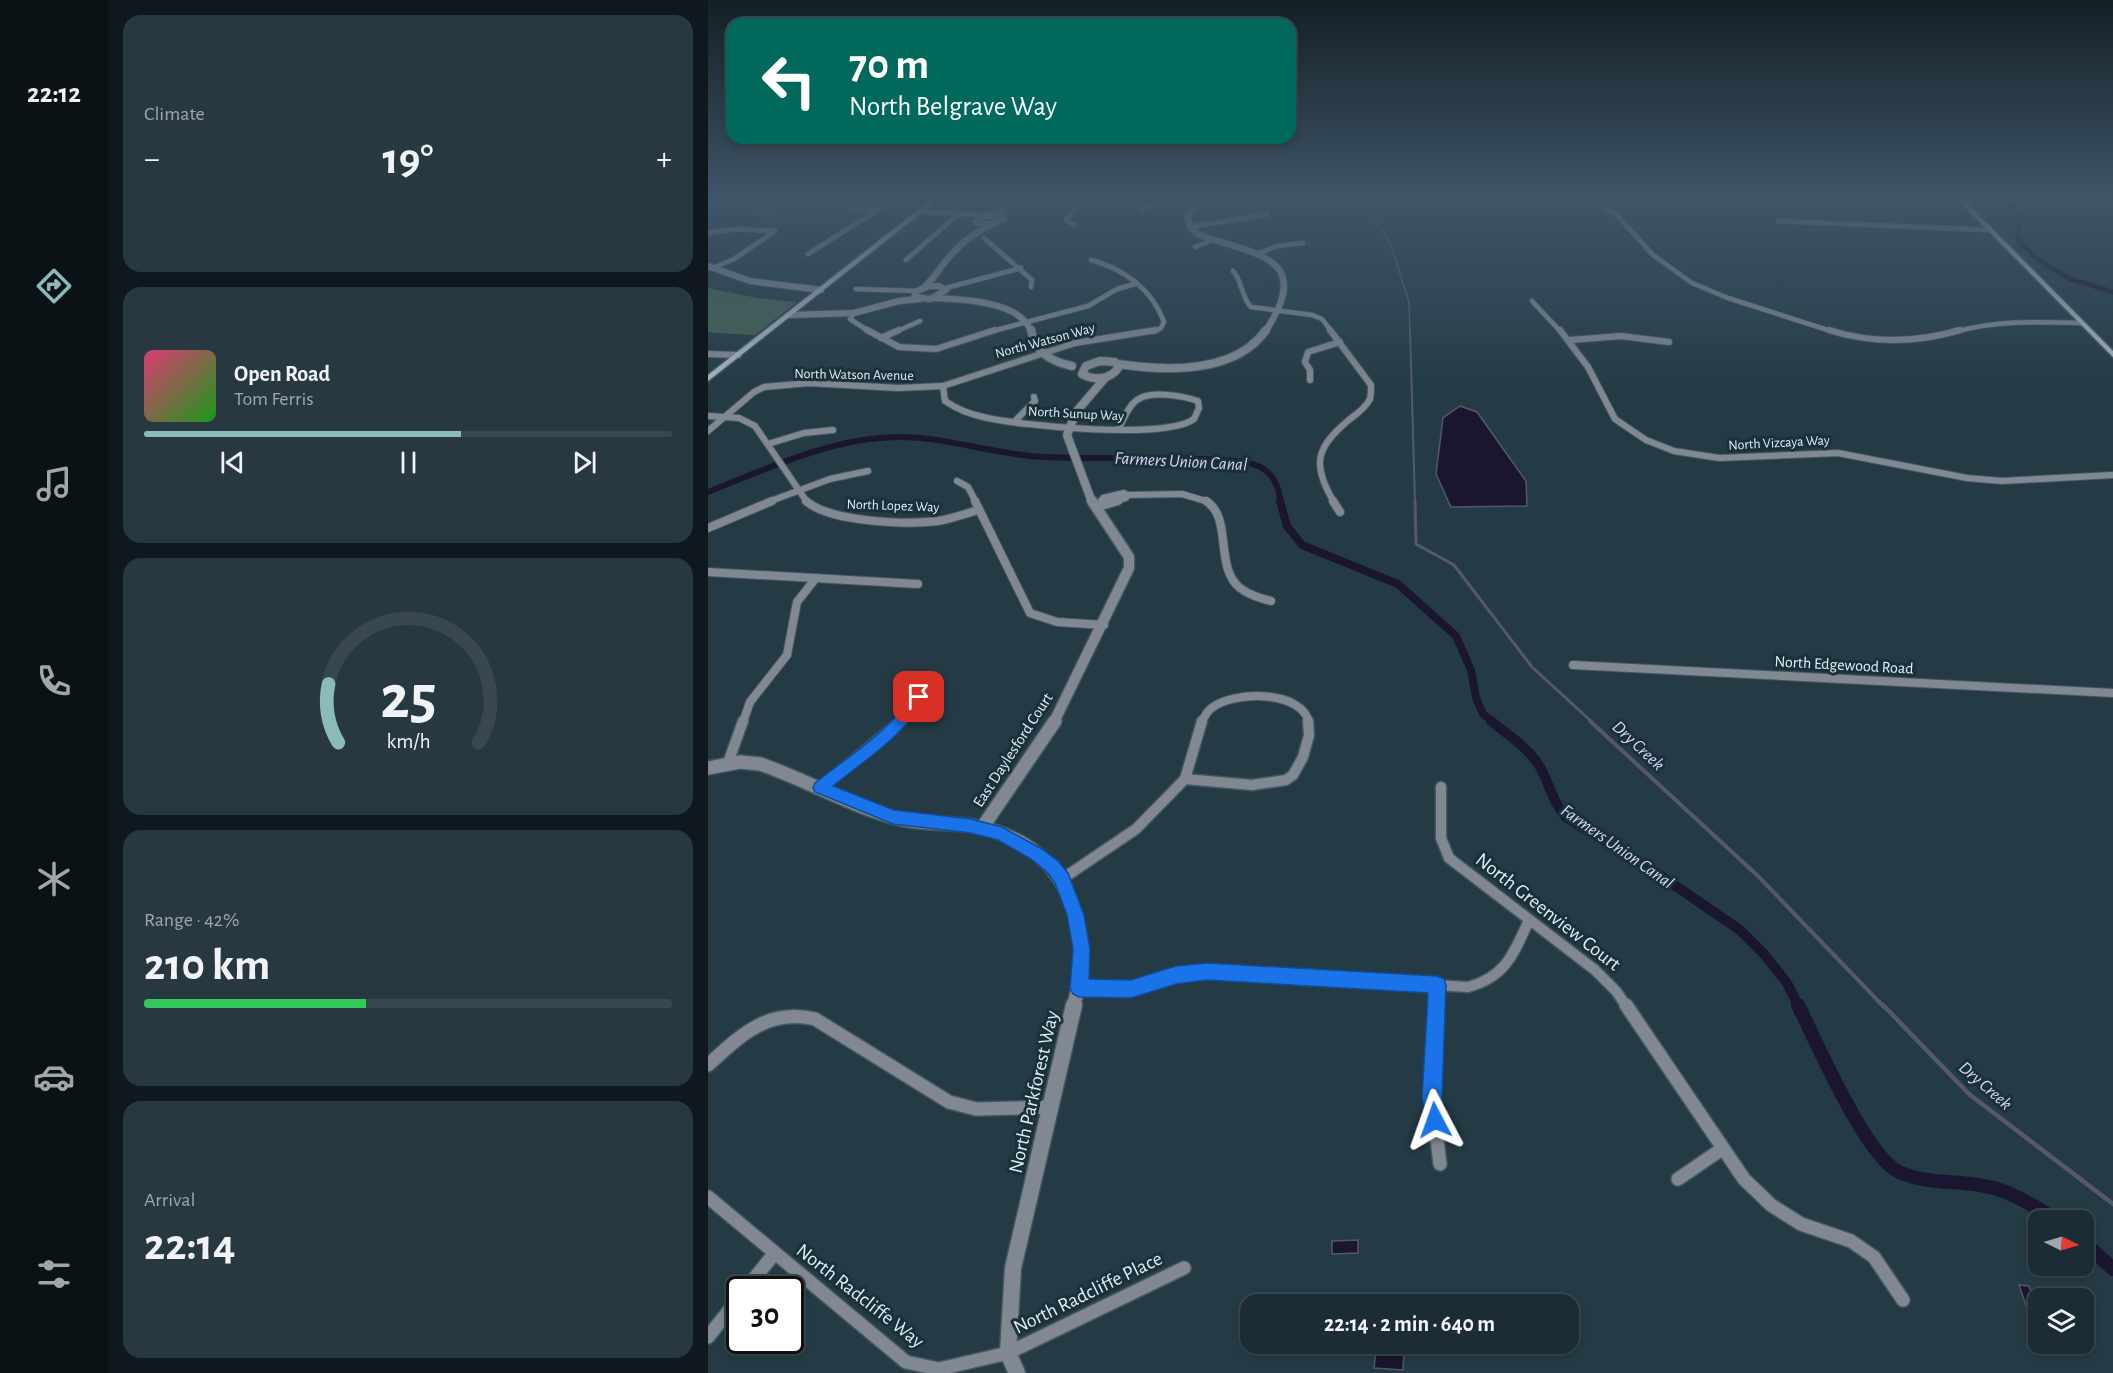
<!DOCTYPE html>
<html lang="en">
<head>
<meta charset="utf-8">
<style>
	:root { --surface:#1b2c34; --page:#283840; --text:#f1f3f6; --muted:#a0a7ac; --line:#39484f; --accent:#8bbbb9 }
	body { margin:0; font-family:"Alegreya Sans",sans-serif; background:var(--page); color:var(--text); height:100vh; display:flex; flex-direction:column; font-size:22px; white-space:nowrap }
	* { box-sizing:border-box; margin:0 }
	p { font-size:20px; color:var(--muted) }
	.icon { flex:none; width:33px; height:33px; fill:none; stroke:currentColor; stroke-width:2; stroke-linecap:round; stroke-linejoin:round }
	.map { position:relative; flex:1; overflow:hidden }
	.sheet { display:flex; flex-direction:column; gap:15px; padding:15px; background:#0f181d; width:600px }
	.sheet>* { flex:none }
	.guide { position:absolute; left:18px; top:18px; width:570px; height:126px; border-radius:18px; box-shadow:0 3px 9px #0003,0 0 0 2px var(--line); background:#00695c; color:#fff; overflow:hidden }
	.needle { width:39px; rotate:95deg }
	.buttons { position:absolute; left:1320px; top:1210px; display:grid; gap:12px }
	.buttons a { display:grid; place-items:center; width:66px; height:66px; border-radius:12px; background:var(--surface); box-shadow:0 3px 9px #0003,0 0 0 2px var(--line); font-size:30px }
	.speed { position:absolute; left:18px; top:1276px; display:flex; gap:12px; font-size:30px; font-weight:700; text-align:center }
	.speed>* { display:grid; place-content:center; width:78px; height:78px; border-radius:50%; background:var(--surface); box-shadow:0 3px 9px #0003,0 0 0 2px var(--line); line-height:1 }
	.speed .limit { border:3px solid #111; border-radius:9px; background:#fff; color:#111 }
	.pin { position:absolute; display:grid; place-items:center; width:51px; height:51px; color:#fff; margin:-26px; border-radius:12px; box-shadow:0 3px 9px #0006 }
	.me { position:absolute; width:66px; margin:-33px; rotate:356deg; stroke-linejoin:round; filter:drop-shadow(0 0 4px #0008) }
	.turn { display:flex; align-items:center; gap:21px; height:126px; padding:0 24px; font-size:27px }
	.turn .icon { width:78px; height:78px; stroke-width:2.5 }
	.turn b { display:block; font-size:42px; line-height:51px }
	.big { font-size:45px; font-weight:700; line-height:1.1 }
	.sheet .tile { flex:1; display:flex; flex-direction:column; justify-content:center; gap:9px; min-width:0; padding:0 21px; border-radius:18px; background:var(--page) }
	.sheet .dial { align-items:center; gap:0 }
	.dial svg { height:156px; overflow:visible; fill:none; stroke:var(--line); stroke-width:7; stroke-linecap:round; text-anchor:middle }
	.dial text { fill:var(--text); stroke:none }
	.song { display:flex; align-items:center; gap:18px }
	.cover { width:72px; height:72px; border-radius:9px; background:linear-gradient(135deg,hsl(340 70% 55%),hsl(120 70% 35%)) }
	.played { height:6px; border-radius:3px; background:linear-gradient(90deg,var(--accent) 60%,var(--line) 60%) }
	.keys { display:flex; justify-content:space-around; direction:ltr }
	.heat { display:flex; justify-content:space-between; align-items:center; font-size:33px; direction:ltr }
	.charge { height:9px; border-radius:4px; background:linear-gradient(90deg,#34c759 42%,var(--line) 0) }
	.trip { position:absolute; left:532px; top:1294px; width:339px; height:60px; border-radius:18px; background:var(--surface); box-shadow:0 3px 9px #0003,0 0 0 2px var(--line); font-weight:700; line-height:60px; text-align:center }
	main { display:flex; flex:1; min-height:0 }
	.dock { display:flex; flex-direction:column; width:108px; justify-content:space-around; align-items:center; background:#0b1215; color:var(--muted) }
	.dock .icon { width:42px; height:42px }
	.dock .selected { color:var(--accent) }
	.dock b { font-size:27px; color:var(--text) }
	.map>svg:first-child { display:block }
	.built { fill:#254552 }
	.green { fill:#426253 }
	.water { fill:#1b1630; stroke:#57576b; stroke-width:1.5 }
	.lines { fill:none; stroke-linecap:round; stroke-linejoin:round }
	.stream-far4 { stroke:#57576b; stroke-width:1.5 }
	.stream-far3 { stroke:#57576b; stroke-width:2 }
	.stream-far2 { stroke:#57576b; stroke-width:3 }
	.stream-far1 { stroke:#57576b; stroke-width:4 }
	.stream { stroke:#57576b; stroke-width:4.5 }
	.canal-far4 { stroke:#1b1630; stroke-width:5 }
	.canal-far3 { stroke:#1b1630; stroke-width:6 }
	.canal-far2 { stroke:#1b1630; stroke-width:8 }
	.canal-far1 { stroke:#1b1630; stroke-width:10 }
	.canal { stroke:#1b1630; stroke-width:14 }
	.minor-far4-casing { stroke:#425861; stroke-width:6 }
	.minor-far3-casing { stroke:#425861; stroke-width:8 }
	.minor-far2-casing { stroke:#425861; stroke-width:10 }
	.minor-far1-casing { stroke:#425861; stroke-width:13 }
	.minor-casing { stroke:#425861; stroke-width:16 }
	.tertiary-far4-casing { stroke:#425861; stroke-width:8 }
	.tertiary-far3-casing { stroke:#425861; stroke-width:10 }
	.tertiary-far2-casing { stroke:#425861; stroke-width:13 }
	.tertiary-far1-casing { stroke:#425861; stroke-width:16 }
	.tertiary-casing { stroke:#425861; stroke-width:19 }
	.secondary-casing { stroke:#425861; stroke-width:3 }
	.minor-far4 { stroke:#828891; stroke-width:4.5 }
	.minor-far3 { stroke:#828891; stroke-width:6 }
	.minor-far2 { stroke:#828891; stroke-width:8 }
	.minor-far1 { stroke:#828891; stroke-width:10 }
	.minor { stroke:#828891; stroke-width:13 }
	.tertiary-far4 { stroke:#828891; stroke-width:6 }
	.tertiary-far3 { stroke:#828891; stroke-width:8 }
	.tertiary-far2 { stroke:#828891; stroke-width:10 }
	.tertiary-far1 { stroke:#828891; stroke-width:13 }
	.tertiary { stroke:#828891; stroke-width:16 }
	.secondary { fill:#abb5c3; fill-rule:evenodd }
	.route { fill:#1a73e8; stroke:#114b97; stroke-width:1.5 }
	.labels { text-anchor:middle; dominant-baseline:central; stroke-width:6; stroke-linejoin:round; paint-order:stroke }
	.far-street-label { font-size:14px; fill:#e2eff6; stroke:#1a313b }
	.street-label { font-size:16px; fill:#e2eff6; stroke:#1a313b }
	.water-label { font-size:18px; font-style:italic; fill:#d9d5f8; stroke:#1a313b }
	.near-street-label { font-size:20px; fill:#e2eff6; stroke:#1a313b }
</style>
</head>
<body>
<main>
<nav class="dock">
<b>22:12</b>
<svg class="icon selected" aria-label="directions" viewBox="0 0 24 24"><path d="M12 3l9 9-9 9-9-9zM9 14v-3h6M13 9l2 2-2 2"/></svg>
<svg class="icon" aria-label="music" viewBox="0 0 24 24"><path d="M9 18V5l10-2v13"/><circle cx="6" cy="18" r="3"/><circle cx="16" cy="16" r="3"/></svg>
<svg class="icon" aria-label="phone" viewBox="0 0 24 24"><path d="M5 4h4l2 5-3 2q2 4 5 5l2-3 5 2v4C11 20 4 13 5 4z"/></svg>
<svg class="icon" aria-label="climate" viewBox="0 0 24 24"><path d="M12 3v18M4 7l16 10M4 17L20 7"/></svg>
<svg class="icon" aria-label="car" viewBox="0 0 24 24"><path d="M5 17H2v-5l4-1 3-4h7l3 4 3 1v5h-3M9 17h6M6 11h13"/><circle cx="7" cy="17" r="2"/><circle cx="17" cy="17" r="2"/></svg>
<svg class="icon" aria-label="filters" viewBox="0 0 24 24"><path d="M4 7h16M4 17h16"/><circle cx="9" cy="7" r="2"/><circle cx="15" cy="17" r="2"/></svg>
</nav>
<section class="sheet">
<div class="tile"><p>Climate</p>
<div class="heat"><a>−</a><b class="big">19°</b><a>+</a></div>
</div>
<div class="tile">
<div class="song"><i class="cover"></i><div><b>Open Road</b><p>Tom Ferris</p></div></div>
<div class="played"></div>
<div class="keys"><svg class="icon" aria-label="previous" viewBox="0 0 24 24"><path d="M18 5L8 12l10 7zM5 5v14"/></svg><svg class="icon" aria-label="pause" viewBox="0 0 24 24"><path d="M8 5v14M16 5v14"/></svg><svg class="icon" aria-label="next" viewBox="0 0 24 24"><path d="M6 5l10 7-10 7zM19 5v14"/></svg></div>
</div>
<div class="tile dial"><svg viewBox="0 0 100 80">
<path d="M14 69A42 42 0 1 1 86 69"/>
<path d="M14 69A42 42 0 0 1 9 39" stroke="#8bbbb9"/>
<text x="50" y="56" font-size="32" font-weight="700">25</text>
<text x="50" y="72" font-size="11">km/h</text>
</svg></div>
<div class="tile"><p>Range · 42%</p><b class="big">210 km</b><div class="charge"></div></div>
<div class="tile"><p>Arrival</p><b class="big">22:14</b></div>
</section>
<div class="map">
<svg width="1405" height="1373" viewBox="0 0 1405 1373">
	<rect width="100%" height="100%" fill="#243b45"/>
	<path class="built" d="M0,199H110L112,218L151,220L147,222L0,216Z"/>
	<g class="green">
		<path d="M60,201L84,202L63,215L38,213Z"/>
		<path d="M0,288L49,298L89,302L47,335L6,333L0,332Z"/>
	</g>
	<g class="water">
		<path d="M752,406L769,412L818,481L819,506L743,507L728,474L735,418Z"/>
		<path d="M650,1240V1253L624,1254V1241Z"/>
		<path d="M1311,1285L1321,1286L1330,1313V1320H1323Z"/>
		<path d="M668,1349L696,1351L695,1370L666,1368Z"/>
	</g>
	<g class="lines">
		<path class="stream-far4" d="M653,199L682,242L701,302L702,332"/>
		<path class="stream-far3" d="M702,330L707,502"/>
		<path class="stream-far2" d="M707,501L708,544L746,565L824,667L884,722"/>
		<path class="stream-far1" d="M882,721L1050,876L1176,1007"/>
		<path class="stream" d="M1175,1005L1261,1094L1405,1204"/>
		<path class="canal-far4" d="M1290,199L1304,207L1314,217L1309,234L1311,241L1329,259L1360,278L1405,292"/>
		<path class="canal-far3" d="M0,492C60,468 126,437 192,437C240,437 287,455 336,457C402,460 470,455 536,462C560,466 569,478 573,502"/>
		<path class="canal-far2" d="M572,501L579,526L594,545L690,584L748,636L763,670L768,698L775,714L785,722"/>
		<path class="canal-far1" d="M783,721C800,735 821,748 832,767C842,784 844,802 858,817L950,874L1032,930L1056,954L1079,983L1091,1007"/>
		<g class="canal">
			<path d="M1090,1005C1108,1041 1158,1157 1191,1172C1222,1186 1258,1179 1289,1189C1311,1196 1331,1209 1350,1221"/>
			<path d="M1376,1242L1405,1269"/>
		</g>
		<g class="minor-far4-casing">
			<g id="minor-far4">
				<path d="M143,199L144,208L167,211"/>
				<path d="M880,199L909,215L945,255L984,283L1020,298L1126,332"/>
				<path d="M1372,199L1405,204"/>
				<path d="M253,202L276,203"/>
				<path d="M300,202L368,206"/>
				<path d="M433,210L451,203L487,204"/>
				<path d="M212,212L278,215"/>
				<path d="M1070,221L1282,230"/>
				<path d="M366,225L358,220L366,210L370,199"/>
				<path d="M482,227L560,214"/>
				<path d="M0,233L30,229L67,231L26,259L5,268"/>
				<path d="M276,238L324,280L323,287"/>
				<path d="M487,247L504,240"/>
				<path d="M100,254L187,199"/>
				<path d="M549,254L569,246L595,243"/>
				<path d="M198,260L249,215"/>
				<path d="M383,260C416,269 444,289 456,322L453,328L445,332"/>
				<path d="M525,271C535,282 533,297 543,307L604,315L614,319L624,332"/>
				<path d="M238,288L313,268"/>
				<path d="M148,289L209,291"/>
				<path d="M824,301L853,332"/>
				<path d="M146,313L142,319L162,332"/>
				<path d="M187,332L212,321"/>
				<path d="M281,332L380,306L409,289L427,284"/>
				<path d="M1247,332C1289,320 1330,322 1374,323"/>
			</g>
		</g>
		<g class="minor-far3-casing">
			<g id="minor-far3">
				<path d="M159,330L191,347L228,349L287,330"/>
				<path d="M622,330L663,385C663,389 663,395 662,399C658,407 649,414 642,419C608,447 603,464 626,502"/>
				<path d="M852,330L880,367L907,419L938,440L966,451L1011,458L1130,453L1259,478L1294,481L1405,475"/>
				<path d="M1121,330C1165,344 1208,343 1252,330"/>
				<path d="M173,338L191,330"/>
				<path d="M862,340L913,336L961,342"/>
				<path d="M0,354L30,355"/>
				<path d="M602,380V370L597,362L600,352L632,342"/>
				<path d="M235,386L237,401C249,409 261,414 275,417C312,426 458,440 486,419L491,408L490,401C475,396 443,390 429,400C420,406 416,419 411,428"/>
				<path d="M0,416L31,418L47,426L99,502"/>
				<path d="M306,422L327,401L326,397"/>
				<path d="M0,431L46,392L56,387L101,383L190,388L235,386L367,343L448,330"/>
				<path d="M60,444L96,433L125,430"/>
				<path d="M249,481L260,487L268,502"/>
				<path d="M419,495L474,494L501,502"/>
				<path d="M60,502L122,479L160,471"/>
				<path d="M394,502L395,498L416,493L419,495"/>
				<path d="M405,502L418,498L419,495"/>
			</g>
		</g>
		<g class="minor-far2-casing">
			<g id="minor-far2">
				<path d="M98,501C122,522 198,525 230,521C243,519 257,514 270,510"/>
				<path d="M267,501L322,613L349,622L396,625"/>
				<path d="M394,501L397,505L410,501"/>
				<path d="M498,501C525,518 506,567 532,588C541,595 552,598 563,601"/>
				<path d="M625,501L632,512"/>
				<path d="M0,528L64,501"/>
				<path d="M0,572L210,584"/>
				<path d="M865,665L1405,693"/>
				<path d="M35,722L42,702L79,655L89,602L108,578"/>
				<path d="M191,722L206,707L213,689"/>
				<path d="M494,722C496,717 499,711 505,707C527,691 593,690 601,722"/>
			</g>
		</g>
		<g class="minor-far1-casing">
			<g id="minor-far1">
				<path d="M494,721L477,779L544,785L578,780L585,775L595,757L601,735L600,721"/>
				<path d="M20,763L35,721"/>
				<path d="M733,787V838L741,858L887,970L908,991L919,1007"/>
				<path d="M112,788L193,721"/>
				<path d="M354,879L428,829L477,779"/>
				<path d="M371,988L423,989L468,975L499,972L760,987C798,977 806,953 821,920"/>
				<path d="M728,1007L729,985"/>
			</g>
		</g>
		<g class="minor-casing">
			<g id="minor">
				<path d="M728,1005L724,1098L732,1164"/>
				<path d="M918,1005L1036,1179L1063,1205L1093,1224L1143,1241L1166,1257L1195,1300"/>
				<path d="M0,1065C33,1035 60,1008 107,1019L241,1102L268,1109L343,1107"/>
				<path d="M970,1179L1014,1149"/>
				<path d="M0,1197L198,1362L231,1369L300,1353L476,1268"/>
				<path d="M37,1290L66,1254"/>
				<path d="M0,1337L32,1297"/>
			</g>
		</g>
		<g class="tertiary-far4-casing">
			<g id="tertiary-far4">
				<path d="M490,199L480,217L482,227L491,235C549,255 607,257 557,332"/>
				<path d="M282,215L291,211L303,199"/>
				<path d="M288,215L295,216L296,219L282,225L268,222L273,217Z"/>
				<path d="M0,266L42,281L113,290"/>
				<path d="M221,286H231L238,290L223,299L206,297L209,291Z"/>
				<path d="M215,288C224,281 230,271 237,262C250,245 266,232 286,224"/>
				<path d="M225,298C252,299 314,301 323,332"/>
				<path d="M81,315L146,313L191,301L212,299"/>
			</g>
		</g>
		<g class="tertiary-far3-casing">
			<g id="tertiary-far3">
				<path d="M323,330C328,353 342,361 364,366"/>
				<path d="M392,361L407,362L411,367C402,380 387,381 374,374L378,366Z"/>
				<path d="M410,364C457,371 527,374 558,330"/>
				<path d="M384,502L359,435L368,412L397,378"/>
			</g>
		</g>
		<g class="tertiary-far2-casing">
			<path id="tertiary-far2" d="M346,722L421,568V557L384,501"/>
		</g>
		<g class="tertiary-far1-casing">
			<g id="tertiary-far1">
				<path d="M0,768L32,762L52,764C99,780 144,807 192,819C216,825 241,822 265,826C326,837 362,873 371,935C373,948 375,963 373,976C371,986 368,996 365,1007"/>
				<path d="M274,828L347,721"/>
			</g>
		</g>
		<g class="tertiary-casing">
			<path id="tertiary" d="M309,1373L300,1353L305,1268L366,1005"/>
		</g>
		<g class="secondary-casing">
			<g id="secondary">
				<path d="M224,199H231L0,381V375Z"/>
				<path d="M1249,199H1255L1405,351V357Z"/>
			</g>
		</g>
		<use href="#minor-far4" class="minor-far4"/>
		<use href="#minor-far3" class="minor-far3"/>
		<use href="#minor-far2" class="minor-far2"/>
		<use href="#minor-far1" class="minor-far1"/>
		<use href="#minor" class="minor"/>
		<use href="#tertiary-far4" class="tertiary-far4"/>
		<use href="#tertiary-far3" class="tertiary-far3"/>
		<use href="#tertiary-far2" class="tertiary-far2"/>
		<use href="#tertiary-far1" class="tertiary-far1"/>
		<use href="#tertiary" class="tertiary"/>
		<use href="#secondary" class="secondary"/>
	</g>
	<linearGradient id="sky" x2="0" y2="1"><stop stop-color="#142026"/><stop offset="0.51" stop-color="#3f5568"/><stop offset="1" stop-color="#3f5568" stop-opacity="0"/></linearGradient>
	<rect width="1405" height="391" fill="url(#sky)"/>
	<path class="route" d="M211,692L218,697C198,734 157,760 125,786L186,810L263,819L294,827L334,849L350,861L360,873L376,915L382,949L381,979L423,980L468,966L499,963L729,976L736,979L738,985L734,1098L737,1120L734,1127L727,1130L720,1127L714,1098L720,993L499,980L468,984L423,998L371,997L365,994L362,988L365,949L359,915L347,883L339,872L323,859L290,840L263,833L185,824L107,792L105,788L107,783C137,759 188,726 206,693Z"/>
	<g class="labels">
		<g class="far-street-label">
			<text transform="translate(337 341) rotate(-15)">North Watson Way</text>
			<text transform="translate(146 375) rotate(1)">North Watson Avenue</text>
			<text transform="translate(368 414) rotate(3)">North Sunup Way</text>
			<text transform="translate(1071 443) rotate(-3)">North Vizcaya Way</text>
			<text transform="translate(185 506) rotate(2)">North Lopez Way</text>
		</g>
		<g class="street-label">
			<text transform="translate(1136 665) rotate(3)">North Edgewood Road</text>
			<text transform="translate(305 750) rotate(-57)">East Daylesford Court</text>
		</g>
		<g class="water-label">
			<text transform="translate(473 462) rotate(3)">Farmers Union Canal</text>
			<text transform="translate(930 746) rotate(43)">Dry Creek</text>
			<text transform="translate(909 847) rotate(35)">Farmers Union Canal</text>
			<text transform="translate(1277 1086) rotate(41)">Dry Creek</text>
		</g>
		<g class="near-street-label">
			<text transform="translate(840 912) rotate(38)">North Greenview Court</text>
			<text transform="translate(326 1092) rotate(-77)">North Parkforest Way</text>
			<text transform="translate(380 1293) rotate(-26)">North Radcliffe Place</text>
			<text transform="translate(152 1296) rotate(38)">North Radcliffe Way</text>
		</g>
	</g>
</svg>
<div class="buttons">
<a><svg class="needle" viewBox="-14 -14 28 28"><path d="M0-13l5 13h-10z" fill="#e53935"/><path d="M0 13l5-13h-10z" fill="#a0a7ac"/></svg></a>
<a><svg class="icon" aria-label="layers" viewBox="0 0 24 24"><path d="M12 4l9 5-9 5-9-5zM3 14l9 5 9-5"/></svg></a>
</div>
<div class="speed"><div class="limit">30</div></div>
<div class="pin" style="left:211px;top:697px;background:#d93025"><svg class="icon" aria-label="arrive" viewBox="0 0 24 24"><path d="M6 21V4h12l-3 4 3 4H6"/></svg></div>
<svg class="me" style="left:727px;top:1120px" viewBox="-20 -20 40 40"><path d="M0-17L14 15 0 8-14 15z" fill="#1a73e8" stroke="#fff" stroke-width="4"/></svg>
<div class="trip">22:14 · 2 min · 640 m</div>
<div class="guide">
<div class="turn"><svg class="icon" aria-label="left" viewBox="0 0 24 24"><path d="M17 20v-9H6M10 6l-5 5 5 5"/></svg><div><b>70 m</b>North Belgrave Way</div></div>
</div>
</div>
</main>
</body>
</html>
